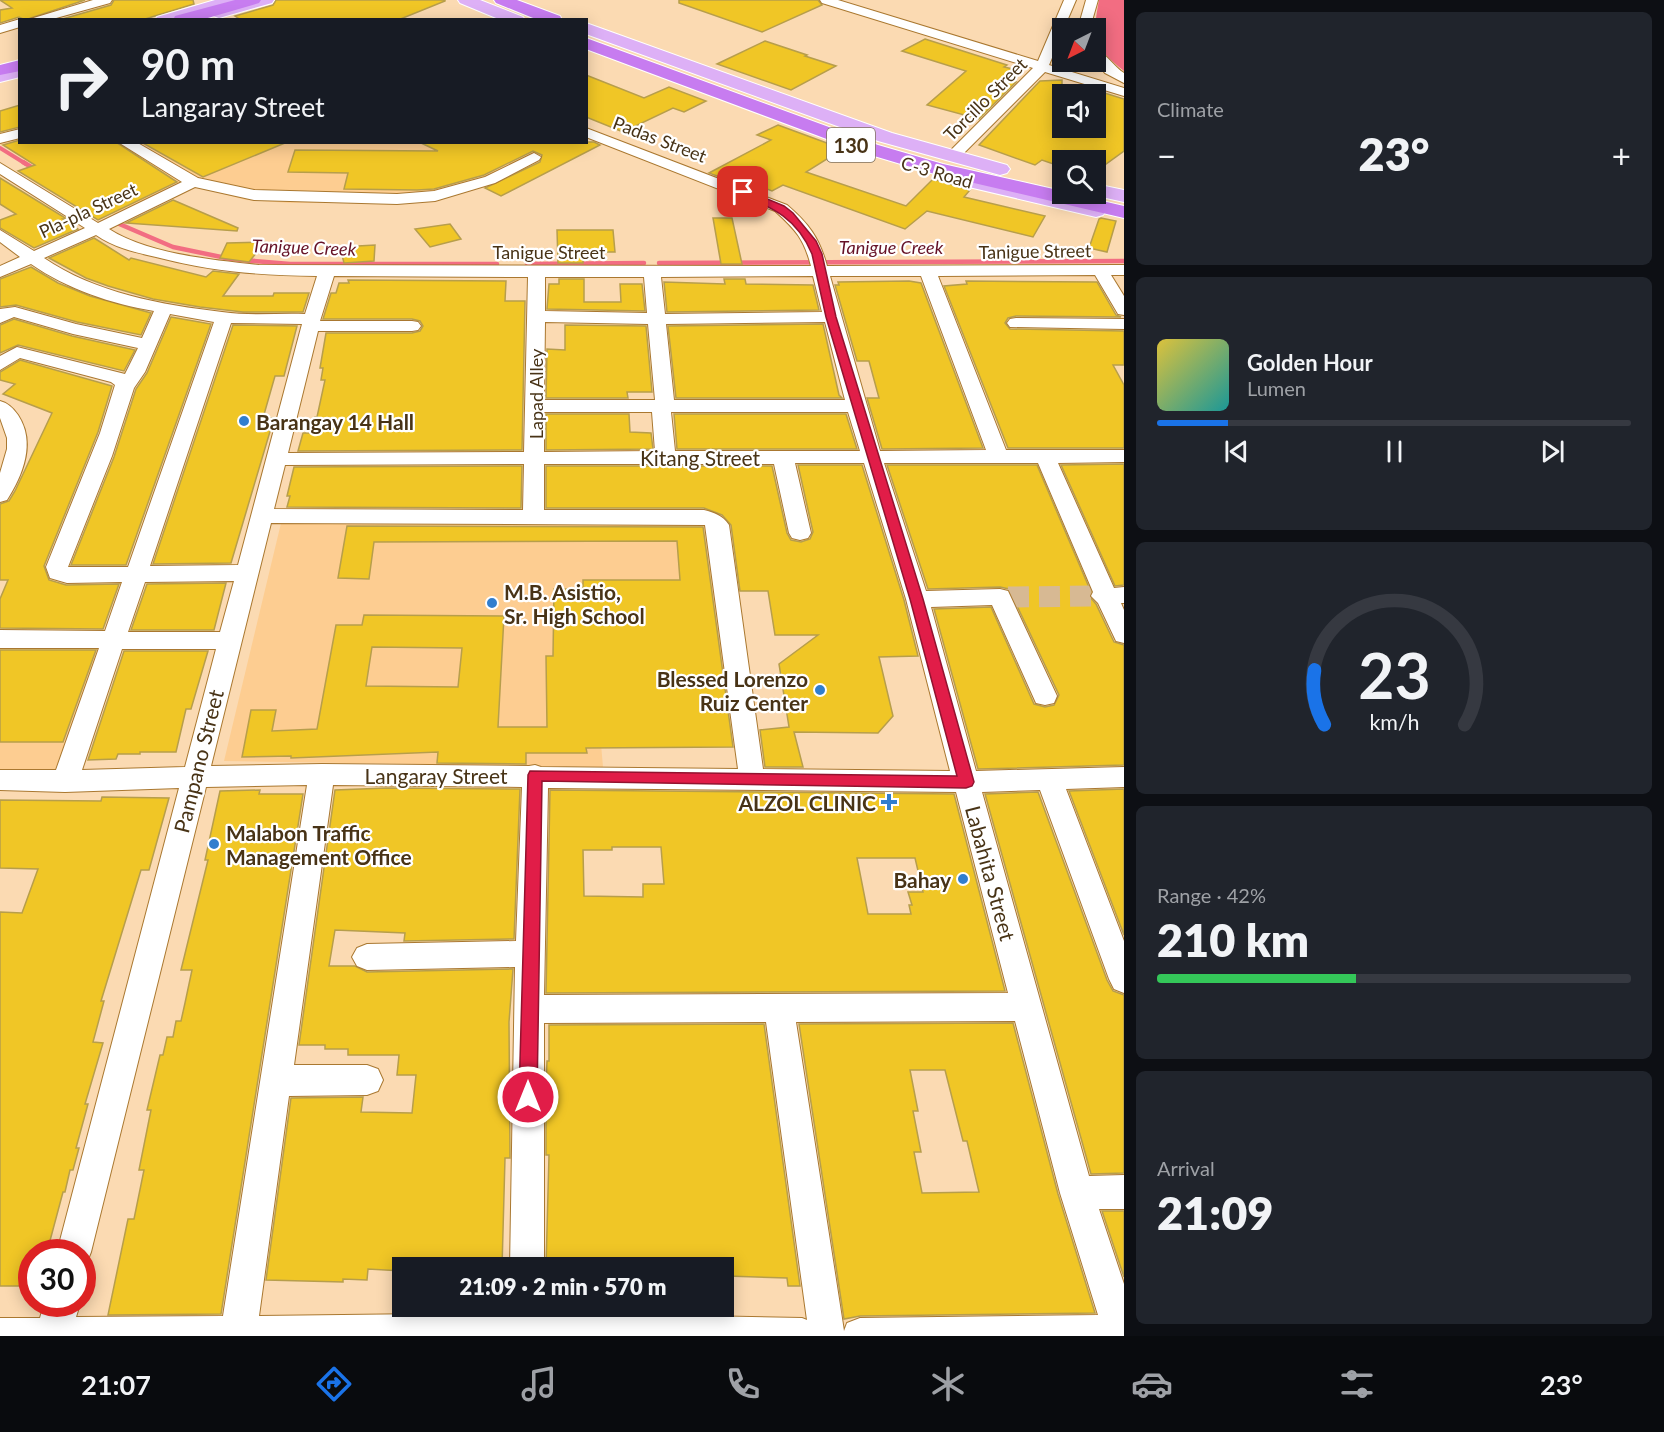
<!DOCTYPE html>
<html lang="en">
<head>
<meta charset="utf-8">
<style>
	:root { --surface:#171b24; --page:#20242c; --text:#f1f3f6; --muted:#9ea1a6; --line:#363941; --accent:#1a73e8 }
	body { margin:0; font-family:Lato,sans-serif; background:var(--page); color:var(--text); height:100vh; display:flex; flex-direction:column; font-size:22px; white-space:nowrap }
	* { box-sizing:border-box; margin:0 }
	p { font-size:20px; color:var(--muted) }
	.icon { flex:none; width:33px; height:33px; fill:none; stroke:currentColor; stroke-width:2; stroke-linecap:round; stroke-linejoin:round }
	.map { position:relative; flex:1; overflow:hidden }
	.details { display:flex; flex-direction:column; gap:12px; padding:12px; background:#0d0f14; width:540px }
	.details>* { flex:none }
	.guide { position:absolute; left:18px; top:18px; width:570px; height:126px; border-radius:0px; box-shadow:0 3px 15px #0003; background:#171b24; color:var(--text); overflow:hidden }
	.needle { width:39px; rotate:222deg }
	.buttons { position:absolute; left:1052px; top:18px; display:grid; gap:12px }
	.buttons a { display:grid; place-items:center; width:54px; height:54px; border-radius:0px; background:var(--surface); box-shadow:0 3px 15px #0003; font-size:30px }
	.speed { position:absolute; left:18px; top:1239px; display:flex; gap:12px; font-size:30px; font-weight:700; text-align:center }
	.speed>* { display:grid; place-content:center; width:78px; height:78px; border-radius:50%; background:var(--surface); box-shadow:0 3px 15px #0003; line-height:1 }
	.speed .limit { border:9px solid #d22; background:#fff; color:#111 }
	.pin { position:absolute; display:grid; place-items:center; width:51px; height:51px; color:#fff; margin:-26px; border-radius:12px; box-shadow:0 3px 9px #0006 }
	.me { position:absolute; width:66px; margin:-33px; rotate:0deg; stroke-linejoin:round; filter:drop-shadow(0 0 4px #0008) }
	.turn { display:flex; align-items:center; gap:21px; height:126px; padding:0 24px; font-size:27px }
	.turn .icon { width:78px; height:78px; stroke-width:2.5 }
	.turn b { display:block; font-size:42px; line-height:51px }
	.big { font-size:45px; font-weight:800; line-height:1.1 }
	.details .tile { flex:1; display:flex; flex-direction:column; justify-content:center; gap:9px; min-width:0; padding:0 21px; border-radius:9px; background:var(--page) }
	.details .dial { align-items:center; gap:0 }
	.dial svg { height:156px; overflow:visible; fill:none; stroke:var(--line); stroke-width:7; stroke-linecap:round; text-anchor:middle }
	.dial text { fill:var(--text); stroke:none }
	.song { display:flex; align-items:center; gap:18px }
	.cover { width:72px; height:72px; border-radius:9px; background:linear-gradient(135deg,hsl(50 70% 55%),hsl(180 70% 35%)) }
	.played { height:6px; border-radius:3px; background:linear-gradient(90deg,var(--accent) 15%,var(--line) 15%) }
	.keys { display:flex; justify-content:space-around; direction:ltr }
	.heat { display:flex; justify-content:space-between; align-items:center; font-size:33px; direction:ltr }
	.charge { height:9px; border-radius:4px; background:linear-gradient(90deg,#34c759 42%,var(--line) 0) }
	.trip { position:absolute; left:392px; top:1257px; width:342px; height:60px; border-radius:0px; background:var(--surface); box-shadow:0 3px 15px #0003; font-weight:800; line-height:60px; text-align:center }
	.dock { display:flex; height:96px; justify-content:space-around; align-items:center; background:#090b0e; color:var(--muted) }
	.dock .icon { width:42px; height:42px }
	.dock .on { color:var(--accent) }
	.dock b { font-size:27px; color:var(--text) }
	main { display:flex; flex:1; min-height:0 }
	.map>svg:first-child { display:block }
	.built { fill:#fdcd91 }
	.water { fill:#f26d82 }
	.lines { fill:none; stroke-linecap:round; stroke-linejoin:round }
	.stream-far1 { stroke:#f26d82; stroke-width:4 }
	.stream { stroke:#f26d82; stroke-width:4.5 }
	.building { fill:#f0c626; stroke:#b79e4b; stroke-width:1.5; fill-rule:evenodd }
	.minor-tunnel { stroke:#d7b993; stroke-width:21; stroke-dasharray:21 10; stroke-linecap:butt }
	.minor-casing { stroke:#aa7830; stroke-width:2 }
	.major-casing { stroke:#fff; stroke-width:2 }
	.highway-casing { stroke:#fff; stroke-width:2 }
	.minor { fill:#fff; fill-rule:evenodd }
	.major { fill:#ddb0f6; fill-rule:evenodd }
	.highway { fill:#c77cf0; fill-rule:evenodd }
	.route { fill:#e11d48; stroke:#92132f; stroke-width:1.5 }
	.poi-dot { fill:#317ece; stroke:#fff; stroke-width:2 }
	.labels { text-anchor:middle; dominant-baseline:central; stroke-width:4.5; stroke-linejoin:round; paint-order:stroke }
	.far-street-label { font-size:18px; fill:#483316; stroke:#fff }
	.far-water-label { font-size:18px; font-style:italic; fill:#661227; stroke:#fff }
	.shield { fill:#fff; stroke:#7f705c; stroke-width:1.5 }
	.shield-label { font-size:20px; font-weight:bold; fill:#483316 }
	.poi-label { font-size:21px; font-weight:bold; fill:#483316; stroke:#fff; text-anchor:start }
	.street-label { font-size:21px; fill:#483316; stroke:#fff }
</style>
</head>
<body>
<main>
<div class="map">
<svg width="1124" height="1336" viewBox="0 0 1124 1336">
	<rect width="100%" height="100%" fill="#fbdab2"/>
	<g class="built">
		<path d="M19,136L20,142L565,143L486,185L393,202L289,203L246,200L190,185L124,221L0,144V142Z"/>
		<path d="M282,519L711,520L735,686H596L603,767L224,761Z"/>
		<path d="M0,641L108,642L63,769L0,770Z"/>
	</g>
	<path class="water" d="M1099,0H1124V71C1092,46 1092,38 1099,0Z"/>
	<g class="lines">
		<path class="stream-far1" d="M0,148L26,164"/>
		<g class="stream">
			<path d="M23,162L36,170"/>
			<path d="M117,223L173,247L231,259L290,264H497"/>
			<path d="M659,263L1124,261"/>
			<path d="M527,264L644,263"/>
		</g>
	</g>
	<g class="building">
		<path d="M0,0H85L25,20L19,17L0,23V10L12,8Z"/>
		<path d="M114,0H193L194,4L142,20H59L111,5Z"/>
		<path d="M276,0H445V1L398,20H241L235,16L273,5Z"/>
		<path d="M679,0H818L822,5L762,32L679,3Z"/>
		<path d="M925,39L1007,65L1004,67L1022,71L1010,82H1016L979,119L927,105L966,71L902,51Z"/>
		<path d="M765,41L807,55L805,56L836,66L791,90L717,64Z"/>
		<path d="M586,75L644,98L669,87L706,101L684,112L673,108L623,132L586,117Z"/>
		<path d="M1062,80V128H1095V90L1124,99V151L1095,172V160H1062V167L1042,160L1035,165L979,145L1040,81Z"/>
		<path d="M20,105V127L0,132V111Z"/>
		<path d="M778,125L843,149L806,172L906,206L933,179L970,190L964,197L1045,216L1033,237L927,211L905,229L783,185L772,191L742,179L735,183L709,173L771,140L757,135Z"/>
		<path d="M20,140V142H116L177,182L98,220L18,171L35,165L3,145Z"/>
		<path d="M141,142H285V143L203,177Z"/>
		<path d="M419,142H594L600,145L501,196L485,188L540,162L542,155L533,151L484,175L434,189L417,190L344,189L348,173L288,172L295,150L438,151Z"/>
		<path d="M0,178L67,219H63L78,229L34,248L0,228V220L16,214L0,204Z"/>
		<path d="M173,200L238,228L237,231L126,223Z"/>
		<path d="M713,218H732L742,264H721Z"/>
		<path d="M1101,218L1116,221L1107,252L1089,248L1099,219Z"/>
		<path d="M450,224L461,239L430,247L415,229Z"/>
		<path d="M557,230H613L615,252H583V263H558Z"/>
		<path d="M94,238L129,260L131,258L206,277L213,271L239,274L223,296H273L274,293H309L303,312H243L200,307L153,299L108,286L86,278L49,258Z"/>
		<path d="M265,242L249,262L220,258L227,243Z"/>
		<path d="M375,245L374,261L344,263L340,247Z"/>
		<path d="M31,267L58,283L90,296L151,313L141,335L77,322L16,305L0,307V279Z"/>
		<path d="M559,279H584V302H621L620,284H642L645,311L547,309L549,284H559Z"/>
		<path d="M724,279H745L746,284L813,285L819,310L667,312L664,282L725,284Z"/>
		<path d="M348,280L506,281L505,301H525L522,450L298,451L303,433H311L315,417H317L325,380H321L323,368H320L326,333H412L420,331L423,326L420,321L412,319H323L331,293H336L339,283H349Z"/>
		<path d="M909,281L921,283L983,448L882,449L867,398H879L869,361H857L835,285H839L838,282Z"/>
		<path d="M966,281L1097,282L1116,315L1121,317L1016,316L1008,318L1005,323L1010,329L1124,331V365H1113L1124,385V448H1008L944,286L967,284Z"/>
		<path d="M171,317L211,324L126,565H71L114,457L136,389L147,373Z"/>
		<path d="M14,319L72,336L135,350L124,371L18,345L0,353V325Z"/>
		<path d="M823,324L839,395L842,398H676L668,326Z"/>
		<path d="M233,325L297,326L284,376H275L263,418H274L231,563L153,564Z"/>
		<path d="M565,325L646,326L652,392H627L628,398H546L547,349L565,350Z"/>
		<path d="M20,360L112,386L98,432L44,566L49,580L66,585L119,584L103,629L0,628V599L8,580H0V504L9,501L15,491L52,413L3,394L15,384L0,380V372Z"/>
		<path d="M546,414H629L630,432L651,433L653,449L546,450Z"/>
		<path d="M674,414H846L857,449H677Z"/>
		<path d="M1124,464V585L1115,586L1061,465Z"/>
		<path d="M798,465H862L904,600L918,656L879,657L893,716L878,733L794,732L803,767H765L760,730L789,727L779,664L818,635H775L768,591H740L731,525L722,515L704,508H546V466H772L787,533L791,540L801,542L810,539L813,532Z"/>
		<path d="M887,465H1037L1091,592L1089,596L1096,604L1114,642L1124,645V765L978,769L934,609L991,607L1034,704L1045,707L1054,705L1059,695L1009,589L1000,587L928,589Z"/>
		<path d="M522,466L521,508L287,507L290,496H287L294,467Z"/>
		<path d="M347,526L703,527L733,747L586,748L587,753H526V764L437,763L438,752L291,758V756L242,757L251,710H276L272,731L317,729L336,625H362L364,615L504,616L498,727H547L546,656H553L554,589H583V580H680L677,541L374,542L369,579L338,578ZM372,647L462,648L458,687L366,686Z"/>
		<path d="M226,583L214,630H131L147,584Z"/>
		<path d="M0,650H96L63,742H0Z"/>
		<path d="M124,651H208L191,709H186L176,752H140V754H118L116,759L88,760Z"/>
		<path d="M387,788L520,789L514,939L404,941L405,933L335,930L329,966H355L367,972L513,969L509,1022L510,1158H505L502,1268H402V1271L368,1269L367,1280L343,1279V1282L266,1280L291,1098L363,1097L361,1112L412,1113L416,1075H397L399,1055H348V1049H325V1045H299L335,790Z"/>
		<path d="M1124,789V935L1069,791Z"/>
		<path d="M260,790L259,794H303L221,1314L108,1315L128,1219H134L144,1170H139L151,1110H147L160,1055H163L167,1037H173L176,1021H181L185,1003L192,970H181L208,860H205L220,791Z"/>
		<path d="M550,790L954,794L1005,991L546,993ZM612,847H661L664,884H643V897L584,896L583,850H612ZM857,858H915L923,892H908L912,905H909L911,914H868Z"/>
		<path d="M1038,792L1107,980L1113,991L1124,995V1173L1091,1174L985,794Z"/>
		<path d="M102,797L169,798L149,870H141L101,1001H104L93,1042L103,1043L85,1104H88L76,1148H79L73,1170H70L65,1192H63L47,1252H32V1286H0V912L22,913L38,869L0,868V800L101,801Z"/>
		<path d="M1013,1023L1058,1194L1095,1313L860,1316L844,1319L799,1024ZM910,1070H945L963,1141H967L979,1192L922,1193L914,1152H921L913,1111H918Z"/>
		<path d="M764,1024L800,1286H788L787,1278L727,1276L726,1268H546L549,1155H546V1083L547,1061H549V1025Z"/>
		<path d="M1102,1211H1124V1277Z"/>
	</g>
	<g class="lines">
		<path class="minor-tunnel" d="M1008,597L1102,596"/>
		<g class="minor-casing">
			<g id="minor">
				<path d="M93,0H112L110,3L49,20H27Z"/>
				<path d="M820,0H838L1038,61L1064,0H1076L1064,28H1062V34L1049,65L1124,88V96L1045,72L957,160H947L945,157L947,154L1033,68L822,3Z"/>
				<path d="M1086,0H1098L1090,28H1078Z"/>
				<path d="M20,19V27L0,33V25Z"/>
				<path d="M1095,49C1106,53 1114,67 1124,73V83L1105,73L1095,61Z"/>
				<path d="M586,128L787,205C809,224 819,237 827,266L1124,265V275H1111L1124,296V315L1118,314L1095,275L938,276L1006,450H1124V462L1058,463L1114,588L1124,587V603H1121L1124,610V643L1116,641L1098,603L1091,596L1093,592L1038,463H884L926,591L1000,589L1008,591L1057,696L1054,703L1045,705L1036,703L992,605L931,607L976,771L1124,767V787L1066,789L1124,941V993L1114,989L1109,979L1040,790L982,792L1089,1176L1124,1175V1209H1099L1124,1284V1336H0V1318H40L44,1304H80L76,1317L223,1316L307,785L206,787L91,1252L86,1264L82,1266V1252H57L179,788L65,792L0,790V770H56L99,648H0V630L105,631L122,582L67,583L50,578L46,567L100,433L115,385L111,382L20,358L0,370V356L17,347L125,374L138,348L73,334L14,317L0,323V309L15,307L76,324L142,338L154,311C112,304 67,289 31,264L0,277V266L20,257L0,242V230L34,251L85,228L0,174V163L98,223L182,182L118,142H136L198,178L254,190L397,194L434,191L485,177L534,153L541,157L539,160L495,183L435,201L397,204L254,200L195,187L109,229C148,254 213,260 259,265L811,266C804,239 796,230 775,211L586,137ZM96,235C115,248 134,252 156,257C214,272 258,275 317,276L305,314C278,313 249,316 222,312C162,305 95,293 44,258ZM334,276L528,277L524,452L288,453L318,331H412L418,330L421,326L418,322L412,321H320ZM813,276L822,312L665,314L661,277ZM830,276H921L986,450L880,451ZM545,277H644L647,313L545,311ZM170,314L214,322L128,567H68L112,456L134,388L145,372ZM545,322L648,324L655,400H544ZM825,322L845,400H674L666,324ZM231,323L302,324L238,565L150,566ZM544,412H652L655,451L544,452ZM671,412H848L860,451H675ZM795,463H864L906,599L950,771L763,769L729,525C722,515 715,513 704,510H544V464H774L789,533L792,538L800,540L808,538L811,533ZM524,464L523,510L274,509L285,465ZM271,523L705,525L738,769L541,767L535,765L529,766L322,764L211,766ZM234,581L220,632H128L145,582ZM122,649H216L185,767L82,770ZM333,785L522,787L516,941L367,944L357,948L352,957L357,966L367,970L515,967L510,1268H544V1023L766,1022L807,1320L802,1318L545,1313V1306H509V1313L259,1316L289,1096L367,1095L378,1091L383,1080L378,1069L367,1065H294ZM548,788L956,792L1008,993L544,995ZM1015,1021L1060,1193L1098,1315L860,1318L847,1323L844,1331L796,1022Z"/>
				<path d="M20,129V138L0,143V134Z"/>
				<path d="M1016,318L1124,319V329L1010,327L1007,323L1010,319Z"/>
				<path d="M0,401C8,403 13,408 18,415C36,442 23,475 7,500L0,502V473L7,449V438L0,418Z"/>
			</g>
		</g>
		<g class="major-casing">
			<g id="major">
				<path d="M215,0H240L238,3L248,0H274L272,3L219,18L213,16L211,13L213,11L182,20H155L157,17Z"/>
				<path d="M458,0H480L523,17L525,20H501L460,3Z"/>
				<path d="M586,23L892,133L1007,165L1010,169L1007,173L1000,175L878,141L586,34Z"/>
				<path d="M20,66V77L0,82V71Z"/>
				<path d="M963,174L1103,207L1106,211L1103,215L1096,217L956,184L953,180L956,176Z"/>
				<path d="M1095,184L1124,190V202L1088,194H1095Z"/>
			</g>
		</g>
		<g class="highway-casing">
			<g id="highway">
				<path d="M235,0H261L259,3L201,20H173L175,16Z"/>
				<path d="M494,0H517L560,16L562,20H538L496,3Z"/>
				<path d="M586,38L878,145L943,164L1062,191V194H1072L1124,206V218L931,173L864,153L586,49Z"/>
				<path d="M20,60V71L0,75V65Z"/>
			</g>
		</g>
		<use href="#minor" class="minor"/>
		<use href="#major" class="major"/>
		<use href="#highway" class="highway"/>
	</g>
	<path class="route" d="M740,190H746L784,206L793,213L816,241L822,254L836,317L923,599L974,782L972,786L966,788L542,781L537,1097L535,1103L528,1106L522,1103L519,1097L528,775L530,771L957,776L910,599L826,317L812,254C797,218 773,208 740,194Z"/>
	<g class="poi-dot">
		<circle cx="244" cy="421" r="6"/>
		<circle cx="492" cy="603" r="6"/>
		<circle cx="820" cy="690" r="6"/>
		<path d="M886 793h6v6h6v6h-6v6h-6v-6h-6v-6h6z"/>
		<circle cx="214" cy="844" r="6"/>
		<circle cx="963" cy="879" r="6"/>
	</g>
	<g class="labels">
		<g class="far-street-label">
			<text transform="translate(985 99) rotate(-45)">Torcillo Street</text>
			<text transform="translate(660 139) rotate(21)">Padas Street</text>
			<text transform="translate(937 172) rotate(16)">C-3 Road</text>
			<text transform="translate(88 210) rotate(-25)">Pla-pla Street</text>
			<text transform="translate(1035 251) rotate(-1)">Tanigue Street</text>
			<text x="549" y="252">Tanigue Street</text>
			<text transform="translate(536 394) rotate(-90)">Lapad Alley</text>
		</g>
		<g class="far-water-label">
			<text transform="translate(304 247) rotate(2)">Tanigue Creek</text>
			<text x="891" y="247">Tanigue Creek</text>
		</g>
		<rect class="shield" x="827" y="128" width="48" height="34" rx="4.5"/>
		<g class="shield-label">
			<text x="851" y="145">130</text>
		</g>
		<g class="poi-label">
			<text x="256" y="421">Barangay 14 Hall</text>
			<text x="504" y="591">M.B. Asistio,<tspan x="504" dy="24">Sr. High School</tspan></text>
			<text x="808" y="678" text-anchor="end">Blessed Lorenzo<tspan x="808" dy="24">Ruiz Center</tspan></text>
			<text x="876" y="802" text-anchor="end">ALZOL CLINIC</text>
			<text x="226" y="832">Malabon Traffic<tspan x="226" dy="24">Management Office</tspan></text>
			<text x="951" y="879" text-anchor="end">Bahay</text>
		</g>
		<g class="street-label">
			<text x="700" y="457">Kitang Street</text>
			<text transform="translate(198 761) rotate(-76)">Pampano Street</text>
			<text x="436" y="775">Langaray Street</text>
			<text transform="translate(991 873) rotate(75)">Labahita Street</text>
		</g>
	</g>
</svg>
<div class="buttons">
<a><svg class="needle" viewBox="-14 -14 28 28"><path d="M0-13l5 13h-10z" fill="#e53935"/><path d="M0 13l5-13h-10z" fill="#9ea1a6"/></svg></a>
<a><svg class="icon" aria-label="sound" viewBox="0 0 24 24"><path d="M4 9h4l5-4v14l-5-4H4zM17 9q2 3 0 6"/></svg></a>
<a><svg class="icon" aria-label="search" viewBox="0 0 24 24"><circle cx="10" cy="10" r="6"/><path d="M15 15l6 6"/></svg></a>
</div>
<div class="speed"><div class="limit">30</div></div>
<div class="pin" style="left:743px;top:192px;background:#d93025"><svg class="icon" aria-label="arrive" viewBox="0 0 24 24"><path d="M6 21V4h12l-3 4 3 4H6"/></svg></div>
<svg class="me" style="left:528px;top:1097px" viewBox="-20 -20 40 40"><circle r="17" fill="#e11d48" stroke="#fff" stroke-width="3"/><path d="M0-11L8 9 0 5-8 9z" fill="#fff"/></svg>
<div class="trip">21:09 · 2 min · 570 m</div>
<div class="guide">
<div class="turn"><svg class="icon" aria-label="right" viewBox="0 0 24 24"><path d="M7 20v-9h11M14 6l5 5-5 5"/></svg><div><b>90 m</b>Langaray Street</div></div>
</div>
</div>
<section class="details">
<div class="tile"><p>Climate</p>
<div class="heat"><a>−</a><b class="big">23°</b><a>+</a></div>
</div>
<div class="tile">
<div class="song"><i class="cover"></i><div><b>Golden Hour</b><p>Lumen</p></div></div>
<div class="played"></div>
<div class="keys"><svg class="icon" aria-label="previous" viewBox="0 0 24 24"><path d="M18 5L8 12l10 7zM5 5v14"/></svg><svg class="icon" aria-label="pause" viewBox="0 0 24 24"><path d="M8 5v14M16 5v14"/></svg><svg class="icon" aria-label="next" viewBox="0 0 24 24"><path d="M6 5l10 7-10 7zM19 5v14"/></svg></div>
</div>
<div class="tile dial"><svg viewBox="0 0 100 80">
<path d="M14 69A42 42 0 1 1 86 69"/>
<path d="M14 69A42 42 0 0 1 9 41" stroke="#1a73e8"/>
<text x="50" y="56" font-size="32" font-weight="700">23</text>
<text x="50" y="72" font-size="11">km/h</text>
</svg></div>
<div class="tile"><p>Range · 42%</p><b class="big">210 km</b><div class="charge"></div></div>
<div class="tile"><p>Arrival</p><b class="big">21:09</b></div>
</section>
</main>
<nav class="dock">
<b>21:07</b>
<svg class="icon on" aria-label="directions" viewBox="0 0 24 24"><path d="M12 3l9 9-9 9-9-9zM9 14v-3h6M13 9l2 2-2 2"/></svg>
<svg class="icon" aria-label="music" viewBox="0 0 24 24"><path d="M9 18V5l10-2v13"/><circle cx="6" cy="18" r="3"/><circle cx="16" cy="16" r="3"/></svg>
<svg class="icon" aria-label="phone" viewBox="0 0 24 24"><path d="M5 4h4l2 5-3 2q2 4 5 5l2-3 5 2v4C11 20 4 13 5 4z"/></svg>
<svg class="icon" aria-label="climate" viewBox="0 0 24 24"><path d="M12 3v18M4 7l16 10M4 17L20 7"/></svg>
<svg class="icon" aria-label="car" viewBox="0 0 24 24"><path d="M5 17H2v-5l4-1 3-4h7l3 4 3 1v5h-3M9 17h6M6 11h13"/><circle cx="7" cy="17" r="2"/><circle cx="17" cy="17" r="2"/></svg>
<svg class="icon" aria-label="filters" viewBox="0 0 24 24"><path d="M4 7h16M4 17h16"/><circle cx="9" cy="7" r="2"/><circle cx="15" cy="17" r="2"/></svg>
<b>23°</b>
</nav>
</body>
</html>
